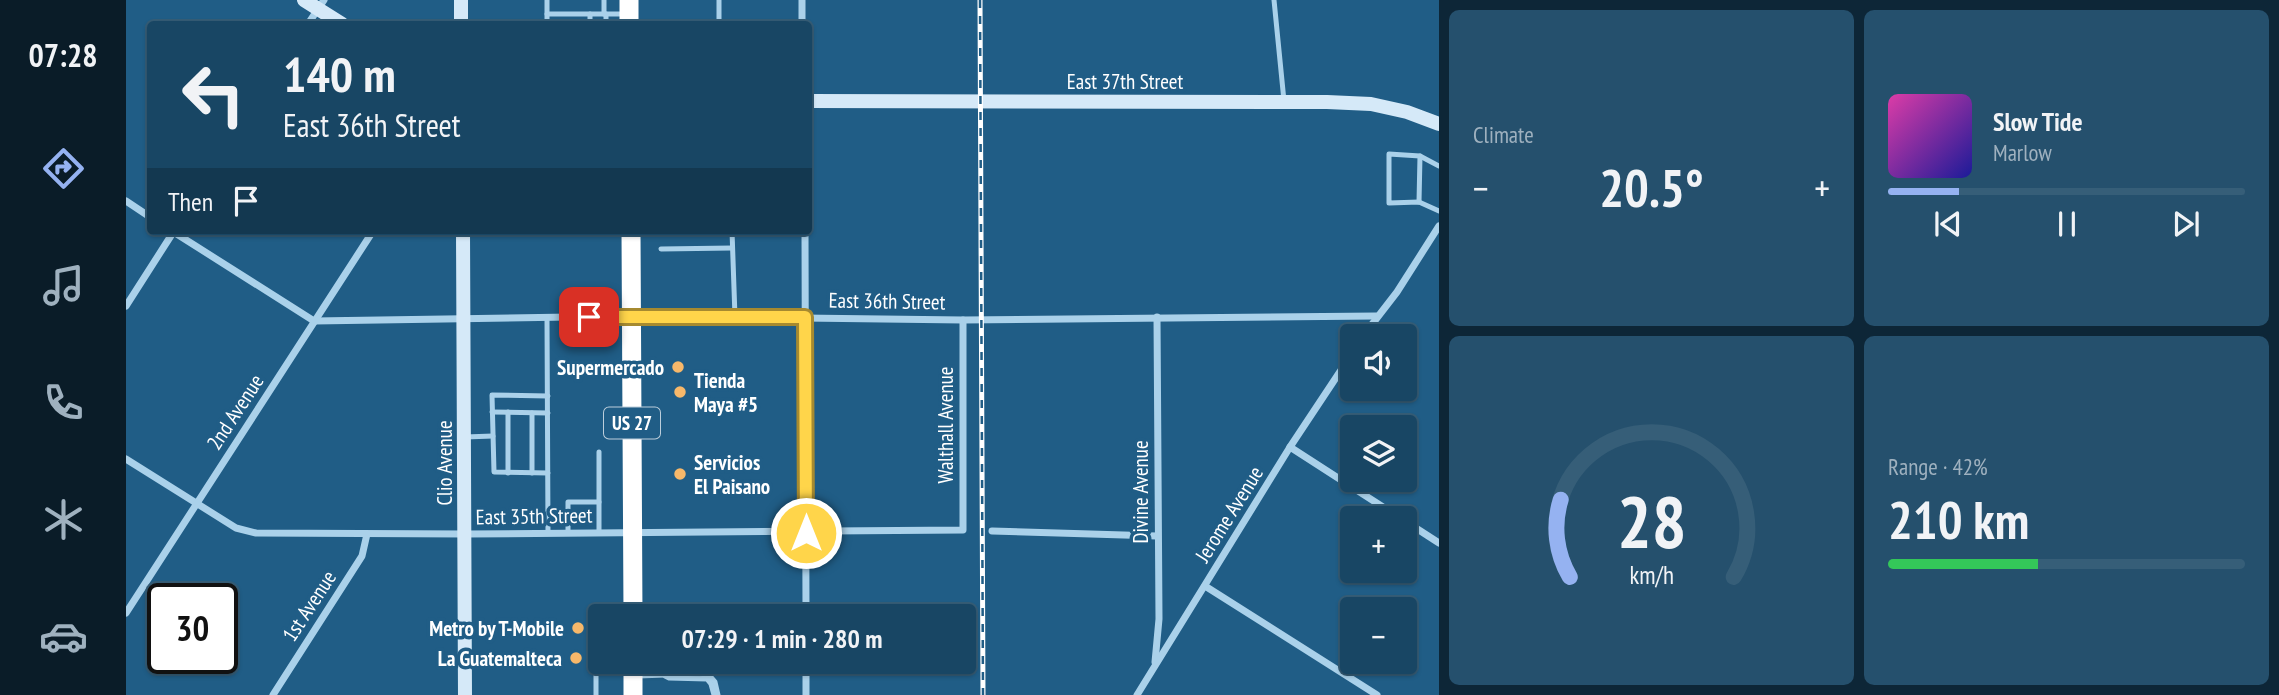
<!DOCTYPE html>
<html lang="en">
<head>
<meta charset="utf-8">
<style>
	:root { --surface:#184664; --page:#25506d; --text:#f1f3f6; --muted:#9fb1bf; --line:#365e78; --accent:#95b2f1 }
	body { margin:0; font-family:"PT Sans Narrow",sans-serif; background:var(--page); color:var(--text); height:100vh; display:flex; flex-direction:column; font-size:26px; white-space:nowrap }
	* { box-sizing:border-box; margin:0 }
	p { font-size:23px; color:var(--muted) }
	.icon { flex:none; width:38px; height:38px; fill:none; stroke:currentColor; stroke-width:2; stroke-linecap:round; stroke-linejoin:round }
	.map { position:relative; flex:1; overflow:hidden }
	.drawer { display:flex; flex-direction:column; gap:10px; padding:10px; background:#0d2637; width:840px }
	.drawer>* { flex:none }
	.hud { position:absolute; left:21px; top:21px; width:665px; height:214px; border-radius:7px; box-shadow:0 2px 5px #0004,0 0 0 2px var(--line); background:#184664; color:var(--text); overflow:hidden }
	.controls { position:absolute; left:1214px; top:324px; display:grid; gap:14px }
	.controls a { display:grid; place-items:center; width:77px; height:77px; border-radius:7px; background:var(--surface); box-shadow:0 2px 5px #0004,0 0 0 2px var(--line); font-size:35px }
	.speed { position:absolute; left:21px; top:583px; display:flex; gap:14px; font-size:35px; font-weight:700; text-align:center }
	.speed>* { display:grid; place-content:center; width:91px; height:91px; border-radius:50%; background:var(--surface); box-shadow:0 2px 5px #0004,0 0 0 2px var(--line); line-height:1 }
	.speed .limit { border:4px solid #111; border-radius:10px; background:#fff; color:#111 }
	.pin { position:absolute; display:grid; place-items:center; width:60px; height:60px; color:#fff; margin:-30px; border-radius:14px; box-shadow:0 4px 10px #0006 }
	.me { position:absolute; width:77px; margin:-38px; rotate:0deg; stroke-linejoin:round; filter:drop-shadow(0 0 5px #0008) }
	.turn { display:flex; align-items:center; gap:24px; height:147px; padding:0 21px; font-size:32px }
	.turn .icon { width:91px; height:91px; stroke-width:2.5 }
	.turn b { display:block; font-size:49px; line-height:60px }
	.then { display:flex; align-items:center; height:66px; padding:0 21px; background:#0003; gap:14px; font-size:26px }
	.big { font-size:52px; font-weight:600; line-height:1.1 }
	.drawer .tile { flex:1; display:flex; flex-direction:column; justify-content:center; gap:10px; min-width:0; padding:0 24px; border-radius:10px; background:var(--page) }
	.drawer .dial { align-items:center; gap:0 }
	.dial svg { height:182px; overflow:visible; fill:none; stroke:var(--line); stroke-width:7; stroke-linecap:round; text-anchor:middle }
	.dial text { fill:var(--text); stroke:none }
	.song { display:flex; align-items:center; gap:21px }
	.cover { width:84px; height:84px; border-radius:10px; background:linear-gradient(135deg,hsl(320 70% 55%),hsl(240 70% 35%)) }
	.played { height:7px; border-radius:4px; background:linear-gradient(90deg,var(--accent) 20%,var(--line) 20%) }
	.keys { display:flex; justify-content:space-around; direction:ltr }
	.heat { display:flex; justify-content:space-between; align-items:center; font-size:38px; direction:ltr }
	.charge { height:10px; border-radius:5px; background:linear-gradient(90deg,#34c759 42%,var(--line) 0) }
	.drawer .tiles { flex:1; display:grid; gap:10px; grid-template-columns:repeat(2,1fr) }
	.trip { position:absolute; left:462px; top:604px; width:388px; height:70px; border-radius:7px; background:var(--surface); box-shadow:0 2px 5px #0004,0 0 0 2px var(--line); font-weight:600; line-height:70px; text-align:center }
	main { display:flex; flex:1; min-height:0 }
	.dock { display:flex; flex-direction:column; width:126px; justify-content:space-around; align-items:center; background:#0a1c28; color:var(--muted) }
	.dock .icon { width:49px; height:49px }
	.dock .current { color:var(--accent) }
	.dock b { font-size:32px; color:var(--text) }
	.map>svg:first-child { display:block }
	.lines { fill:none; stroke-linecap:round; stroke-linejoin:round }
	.lane { stroke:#aad1ea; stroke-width:5 }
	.street { stroke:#aad1ea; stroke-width:7 }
	.secondary { stroke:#d5e9f8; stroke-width:14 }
	.highway { stroke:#fff; stroke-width:19 }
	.rail-casing { stroke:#fff; stroke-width:5 }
	.rail { stroke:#205d86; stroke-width:2.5; stroke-dasharray:8; stroke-linecap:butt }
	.route-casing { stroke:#a68a30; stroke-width:18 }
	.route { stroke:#ffd54a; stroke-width:12 }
	.poi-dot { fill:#f7b86a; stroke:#205d86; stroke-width:2.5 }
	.labels { text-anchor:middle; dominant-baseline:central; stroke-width:7; stroke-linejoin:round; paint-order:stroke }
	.shield { fill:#205d86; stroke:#bccedb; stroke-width:2 }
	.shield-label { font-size:19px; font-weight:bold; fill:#fff }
	.street-label { font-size:21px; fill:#fff; stroke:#205d86 }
	.poi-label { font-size:21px; font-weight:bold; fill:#fff; stroke:#205d86; text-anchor:end }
</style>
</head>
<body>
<main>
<nav class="dock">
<b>07:28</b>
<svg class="icon current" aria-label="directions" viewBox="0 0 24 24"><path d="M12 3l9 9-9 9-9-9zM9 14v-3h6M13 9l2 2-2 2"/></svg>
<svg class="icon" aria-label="music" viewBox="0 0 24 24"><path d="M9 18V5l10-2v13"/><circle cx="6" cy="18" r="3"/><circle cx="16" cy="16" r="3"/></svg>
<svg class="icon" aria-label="phone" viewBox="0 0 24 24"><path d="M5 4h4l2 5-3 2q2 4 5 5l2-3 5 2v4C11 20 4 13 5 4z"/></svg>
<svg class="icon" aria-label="climate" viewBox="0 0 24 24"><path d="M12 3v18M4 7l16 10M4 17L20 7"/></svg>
<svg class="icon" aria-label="car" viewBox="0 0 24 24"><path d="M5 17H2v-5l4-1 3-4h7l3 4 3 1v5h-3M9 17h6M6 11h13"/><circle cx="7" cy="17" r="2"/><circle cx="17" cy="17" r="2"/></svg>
</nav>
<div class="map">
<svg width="1313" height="695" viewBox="0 0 1313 695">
	<rect width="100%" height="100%" fill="#205d86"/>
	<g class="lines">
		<g class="lane">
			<path d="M421,0V24"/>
			<path d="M593,0V24"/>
			<path d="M1148,0L1158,101"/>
			<path d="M421,14H498"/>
			<path d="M464,14V24"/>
			<path d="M478,14V0"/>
			<path d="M480,14V24"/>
			<path d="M1313,166L1294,156L1263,154V203L1293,202L1313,211"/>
			<path d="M1293,202L1294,156"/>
			<path d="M606,231L609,317"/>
			<path d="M535,249L606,248"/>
			<path d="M421,318L422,533"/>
			<path d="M422,396L366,395L368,472L422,473"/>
			<path d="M366,412L422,413"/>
			<path d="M382,412V473"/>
			<path d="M339,437L367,436"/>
			<path d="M473,452V533"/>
			<path d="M406,473V413"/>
			<path d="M442,533V502H473"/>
			<path d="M470,618V695"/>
			<path d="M511,676L570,674L583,675L589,682L592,695"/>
			<path d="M539,676L543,678L581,679L585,684L588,695"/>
		</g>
		<g class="street">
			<path d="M676,0V24"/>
			<path d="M182,24L198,0"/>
			<path d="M0,201L24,217"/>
			<path d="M46,231L188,321L506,316L837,320L1250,316"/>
			<path d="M679,231L680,616"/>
			<path d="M0,306L48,231"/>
			<path d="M1237,336L1271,292L1313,226"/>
			<path d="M1164,447L1274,518"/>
			<path d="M0,459L110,528L130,533L340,534L837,530V320"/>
			<path d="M1279,521L1313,543"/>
			<path d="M866,531L1031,536"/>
			<path d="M1079,586L1251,695"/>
			<path d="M0,613L247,231"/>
			<path d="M1029,662L1033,619L1031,317"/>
			<path d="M147,695L236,556L241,534"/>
			<path d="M680,695V662"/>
			<path d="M1011,695L1164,447L1227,352"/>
		</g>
		<g class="secondary">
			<path d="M178,0L216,24"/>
			<path d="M335,0V24"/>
			<path d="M682,101L1201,102L1245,104L1281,112L1313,124"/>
			<path d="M337,231L339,695"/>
		</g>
		<g class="highway">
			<path d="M503,0V24"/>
			<path d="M505,231L507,616"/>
			<path d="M507,662V695"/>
		</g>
		<g class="rail-casing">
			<path id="rail" d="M854,0L857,695"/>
		</g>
		<use href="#rail" class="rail"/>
	</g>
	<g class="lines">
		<g class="route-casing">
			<path id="route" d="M463,317H679L680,533"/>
		</g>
		<use href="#route" class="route"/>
	</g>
	<g class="poi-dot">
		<circle cx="552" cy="367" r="7"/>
		<circle cx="554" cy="392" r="7"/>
		<circle cx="554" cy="474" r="7"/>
		<circle cx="452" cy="628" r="7"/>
		<circle cx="450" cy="658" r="7"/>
	</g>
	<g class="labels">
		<rect class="shield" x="478" y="407.5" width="56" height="31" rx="5"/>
		<g class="shield-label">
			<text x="506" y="423">US 27</text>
		</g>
		<g class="street-label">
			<text x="999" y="81">East 37th Street</text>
			<text transform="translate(761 301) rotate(1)">East 36th Street</text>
			<text transform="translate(109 412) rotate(-57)">2nd Avenue</text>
			<text transform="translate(819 425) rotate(-90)">Walthall Avenue</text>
			<text transform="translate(318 463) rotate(-90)">Clio Avenue</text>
			<text transform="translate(1014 492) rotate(-90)">Divine Avenue</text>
			<text transform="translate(1103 514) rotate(-58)">Jerome Avenue</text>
			<text transform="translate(408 516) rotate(-1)">East 35th Street</text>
			<text transform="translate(183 606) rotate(-57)">1st Avenue</text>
		</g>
		<g class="poi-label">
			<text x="538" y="367">Supermercado</text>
			<text x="568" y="380" text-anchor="start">Tienda<tspan x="568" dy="24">Maya #5</tspan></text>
			<text x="568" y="462" text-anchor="start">Servicios<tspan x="568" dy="24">El Paisano</tspan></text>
			<text x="438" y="628">Metro by T-Mobile</text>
			<text x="436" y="658">La Guatemalteca</text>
		</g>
	</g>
</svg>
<div class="controls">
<a><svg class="icon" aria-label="sound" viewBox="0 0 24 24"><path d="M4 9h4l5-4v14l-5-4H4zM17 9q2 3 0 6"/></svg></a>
<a><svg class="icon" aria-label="layers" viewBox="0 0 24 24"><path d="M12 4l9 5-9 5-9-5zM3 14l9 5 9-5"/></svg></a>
<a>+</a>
<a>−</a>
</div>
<div class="speed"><div class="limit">30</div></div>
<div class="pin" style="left:463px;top:317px;background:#d93025"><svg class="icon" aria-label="arrive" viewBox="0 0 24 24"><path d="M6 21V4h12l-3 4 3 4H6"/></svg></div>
<svg class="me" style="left:680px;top:533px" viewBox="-20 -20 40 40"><circle r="17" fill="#ffd54a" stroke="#fff" stroke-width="3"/><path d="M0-11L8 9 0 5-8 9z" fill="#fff"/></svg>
<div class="trip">07:29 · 1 min · 280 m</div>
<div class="hud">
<div class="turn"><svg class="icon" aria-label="left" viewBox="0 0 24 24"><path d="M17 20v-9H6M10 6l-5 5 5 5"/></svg><div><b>140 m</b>East 36th Street</div></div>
<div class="then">Then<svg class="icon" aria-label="arrive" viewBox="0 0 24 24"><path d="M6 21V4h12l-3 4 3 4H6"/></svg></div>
</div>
</div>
<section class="drawer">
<div class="tiles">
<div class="tile"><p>Climate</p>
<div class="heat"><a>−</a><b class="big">20.5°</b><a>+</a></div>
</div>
<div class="tile">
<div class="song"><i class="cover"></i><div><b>Slow Tide</b><p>Marlow</p></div></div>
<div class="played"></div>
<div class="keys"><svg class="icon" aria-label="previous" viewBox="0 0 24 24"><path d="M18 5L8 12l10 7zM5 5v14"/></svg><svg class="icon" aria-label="pause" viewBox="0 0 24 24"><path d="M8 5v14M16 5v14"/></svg><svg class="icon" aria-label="next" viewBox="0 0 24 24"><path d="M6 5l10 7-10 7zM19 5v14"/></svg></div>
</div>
<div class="tile dial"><svg viewBox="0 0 100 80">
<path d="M14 69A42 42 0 1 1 86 69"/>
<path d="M14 69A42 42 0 0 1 10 35" stroke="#95b2f1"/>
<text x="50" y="56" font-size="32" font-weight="700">28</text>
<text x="50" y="72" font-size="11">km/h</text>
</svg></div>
<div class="tile"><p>Range · 42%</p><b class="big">210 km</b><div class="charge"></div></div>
</div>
</section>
</main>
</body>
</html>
